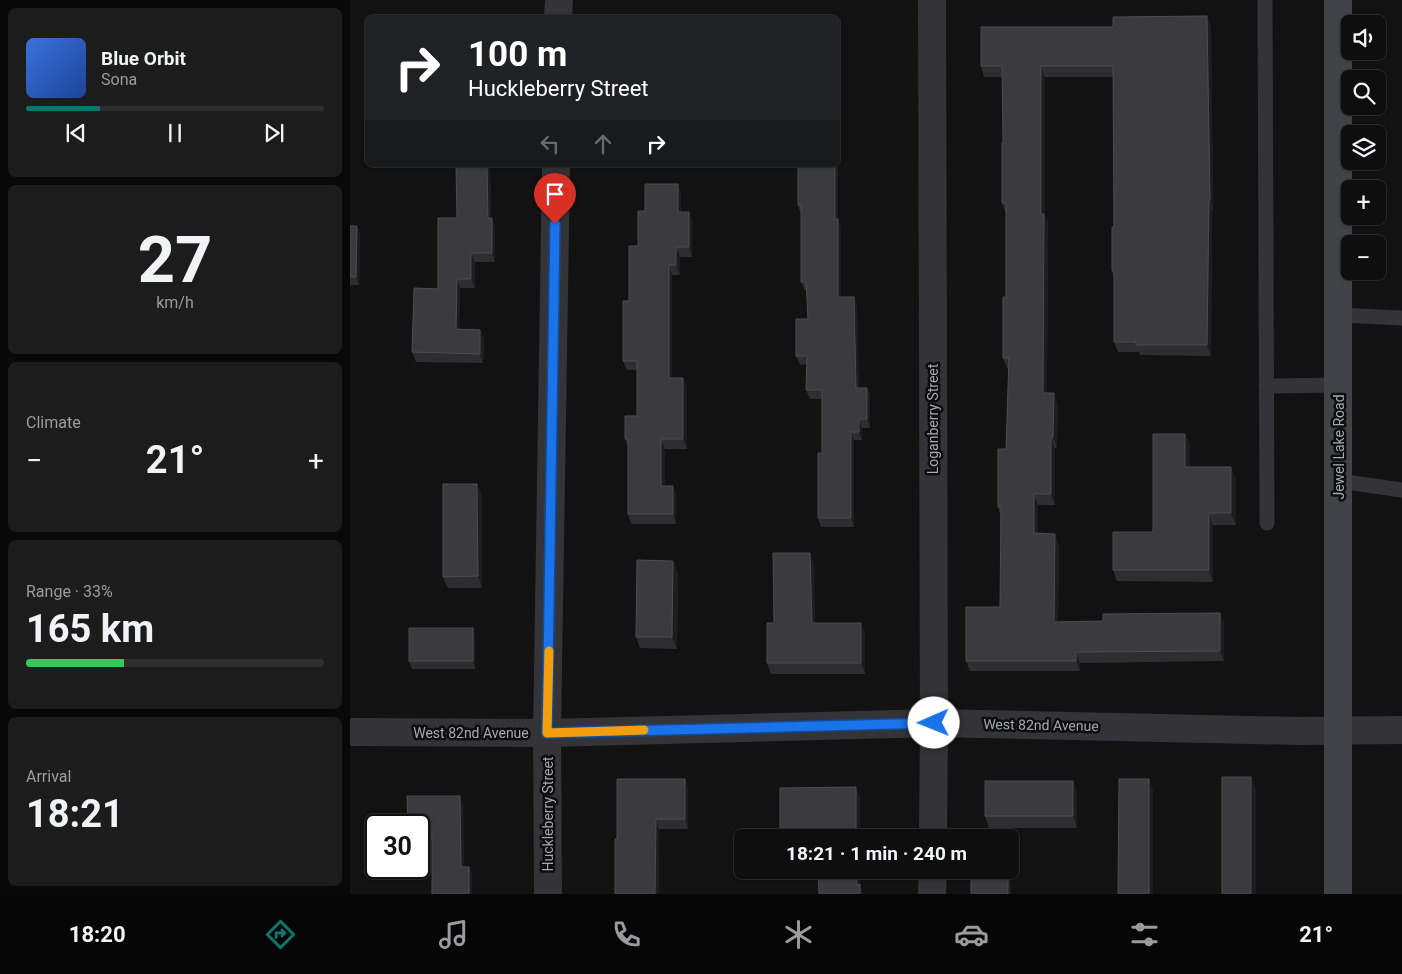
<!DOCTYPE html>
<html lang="en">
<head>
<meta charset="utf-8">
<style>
	:root { --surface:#0e0e0e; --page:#1c1c1c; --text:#f1f3f6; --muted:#9b9c9e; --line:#2e2e2e; --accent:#0f766e }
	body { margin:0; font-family:Roboto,sans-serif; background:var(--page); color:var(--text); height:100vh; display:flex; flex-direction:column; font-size:19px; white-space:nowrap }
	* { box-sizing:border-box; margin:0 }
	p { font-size:16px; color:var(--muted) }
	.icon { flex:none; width:28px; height:28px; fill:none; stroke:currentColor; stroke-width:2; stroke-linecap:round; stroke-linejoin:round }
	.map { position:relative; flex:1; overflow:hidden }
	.drawer { display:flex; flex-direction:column; gap:8px; padding:8px; background:#080808; width:350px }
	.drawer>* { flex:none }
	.banner { position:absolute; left:15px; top:15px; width:475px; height:152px; border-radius:8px; box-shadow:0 1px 4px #0004,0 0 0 1px var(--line); background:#202124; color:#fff; overflow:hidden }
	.fabs { position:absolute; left:991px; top:15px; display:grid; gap:10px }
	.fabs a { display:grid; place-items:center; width:45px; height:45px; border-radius:8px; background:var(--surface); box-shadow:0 1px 4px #0004,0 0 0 1px var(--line); font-size:25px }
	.speed { position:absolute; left:15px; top:814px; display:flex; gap:10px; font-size:25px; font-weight:700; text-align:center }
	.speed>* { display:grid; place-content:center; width:65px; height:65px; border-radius:50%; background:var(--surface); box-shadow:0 1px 4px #0004,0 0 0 1px var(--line); line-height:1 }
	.speed .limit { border:2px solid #111; border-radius:8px; background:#fff; color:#111 }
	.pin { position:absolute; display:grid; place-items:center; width:42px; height:42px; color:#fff; margin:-51px -21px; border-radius:50% 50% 50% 0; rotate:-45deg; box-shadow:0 0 5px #0007 }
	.pin .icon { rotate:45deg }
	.me { position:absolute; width:55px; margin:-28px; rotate:269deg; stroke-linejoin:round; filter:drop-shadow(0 0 4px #0008) }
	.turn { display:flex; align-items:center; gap:18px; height:105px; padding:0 20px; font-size:22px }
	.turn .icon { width:65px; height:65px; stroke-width:2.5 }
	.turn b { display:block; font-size:35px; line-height:42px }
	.lanes { display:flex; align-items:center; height:48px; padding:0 20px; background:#0003; justify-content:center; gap:25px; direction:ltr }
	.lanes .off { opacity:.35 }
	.big { font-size:38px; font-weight:700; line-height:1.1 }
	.drawer .card { flex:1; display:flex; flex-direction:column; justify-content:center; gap:8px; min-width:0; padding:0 18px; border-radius:8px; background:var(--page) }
	.drawer .dial { align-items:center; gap:0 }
	.dial b { font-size:65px; line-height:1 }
	.song { display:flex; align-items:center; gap:15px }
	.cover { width:60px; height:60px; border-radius:8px; background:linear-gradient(135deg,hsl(220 70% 55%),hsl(220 70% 35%)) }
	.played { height:5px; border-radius:2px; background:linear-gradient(90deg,var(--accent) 25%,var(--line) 25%) }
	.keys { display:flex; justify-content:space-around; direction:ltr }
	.heat { display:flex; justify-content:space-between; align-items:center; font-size:28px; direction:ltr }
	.charge { height:8px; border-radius:4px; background:linear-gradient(90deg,#34c759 33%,var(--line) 0) }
	.trip { position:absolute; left:384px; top:829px; width:285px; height:50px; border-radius:8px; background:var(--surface); box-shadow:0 1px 4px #0004,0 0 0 1px var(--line); font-weight:700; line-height:50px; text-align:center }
	.menu { display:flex; height:80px; justify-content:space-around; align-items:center; background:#060606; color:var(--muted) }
	.menu .icon { width:35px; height:35px }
	.menu .selected { color:var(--accent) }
	.menu b { font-size:22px; color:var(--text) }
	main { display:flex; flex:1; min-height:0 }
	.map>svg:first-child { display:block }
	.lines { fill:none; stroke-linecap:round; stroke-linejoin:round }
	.lane { stroke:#343438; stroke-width:15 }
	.street { stroke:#343438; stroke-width:28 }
	.secondary { stroke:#424348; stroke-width:28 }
	.wall { fill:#2e2e31 }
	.shaded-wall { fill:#1d1d1f }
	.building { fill:#3b3b3f; stroke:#4b4d51 }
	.route-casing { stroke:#114b97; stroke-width:12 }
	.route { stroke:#1a73e8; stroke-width:9 }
	.slow { stroke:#f59e0b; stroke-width:9 }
	.labels { text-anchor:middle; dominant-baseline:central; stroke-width:5; stroke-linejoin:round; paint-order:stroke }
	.street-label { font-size:14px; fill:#a5a9b2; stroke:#0d0d0e }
</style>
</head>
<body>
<main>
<section class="drawer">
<div class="card">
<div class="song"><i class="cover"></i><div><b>Blue Orbit</b><p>Sona</p></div></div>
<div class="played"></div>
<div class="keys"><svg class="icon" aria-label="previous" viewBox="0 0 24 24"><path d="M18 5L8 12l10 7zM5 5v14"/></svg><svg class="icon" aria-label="pause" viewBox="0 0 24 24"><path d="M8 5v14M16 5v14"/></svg><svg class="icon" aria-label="next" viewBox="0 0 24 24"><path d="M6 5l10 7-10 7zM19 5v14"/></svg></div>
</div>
<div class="card dial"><b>27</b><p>km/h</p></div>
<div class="card"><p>Climate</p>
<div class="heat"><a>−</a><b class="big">21°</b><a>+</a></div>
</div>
<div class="card"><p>Range · 33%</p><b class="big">165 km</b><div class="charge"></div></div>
<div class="card"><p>Arrival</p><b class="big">18:21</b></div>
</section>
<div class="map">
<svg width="1052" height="894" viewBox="0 0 1052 894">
	<rect width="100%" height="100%" fill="#121213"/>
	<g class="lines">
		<g class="lane">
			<path d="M915,0L917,523"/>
			<path d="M988,315L1052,318"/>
			<path d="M916,386L989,385"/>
			<path d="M989,481L1052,490"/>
		</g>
		<g class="street">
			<path d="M582,0L584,723L583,838"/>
			<path d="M208,18L209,0"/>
			<path d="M0,732L197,733L584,723L950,731L1052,730"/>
			<path d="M198,894L197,733L206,165"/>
			<path d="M582,894L583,870"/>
		</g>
		<path class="secondary" d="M988,894V0"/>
	</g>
	<g class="wall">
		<path d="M857,16L861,27L863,211H862L861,356L790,355L789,352H768L764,342V277L762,271L764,227L763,77H695V216L698,224L697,393L708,404L707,448H705V505H688V534L709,544L708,622L753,621L870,613L874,624V661L730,663V671H620L616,661L650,607L651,517L648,507L656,449L659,368H657L653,358L656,297V214L652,203L653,143V77H634L631,66L763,27Z"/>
		<path d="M488,94V220L491,227V297H504L507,305L509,388H517L520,397V428H512V440H504V527H471L468,518L472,453V399H460L456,390L457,364L450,365L446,356L458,319L457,290H455L451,282V214L448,205Z"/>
		<path d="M106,165H140L141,218L145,227V262H125V288H110L109,329L130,330L134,339L133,363L66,362L62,352L88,289L107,218Z"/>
		<path d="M328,184L331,194V212H339L342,222V257H330V275H322V378H333L337,388V449H315V486L326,495V524H281L278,514V447L275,439L287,416V370H277L273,361L279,301L295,211Z"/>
		<path d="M0,226H7L10,234L9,285H0Z"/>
		<path d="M835,434L840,445V467L886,478V525H863V582L767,581L763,570L803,532Z"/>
		<path d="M132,495V588H98L93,577Z"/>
		<path d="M464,563L465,623L515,633V674H421L417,663L424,623Z"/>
		<path d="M328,572L327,649L290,648L286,637Z"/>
		<path d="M123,628L125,636V669H62L59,661Z"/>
		<path d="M335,779L338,789V829H309L267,839Z"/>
		<path d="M727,792V828H639L635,816Z"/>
		<path d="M510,797V838H433L430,830Z"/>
		<path d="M113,803L114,867H119L122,875V894H82V841H69V825Z"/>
	</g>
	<g class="shaded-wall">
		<path d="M857,16L861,27L863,211L860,200Z"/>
		<path d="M691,66L695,77V216L698,224L697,404L693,393L691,214Z"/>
		<path d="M488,93V220L491,227V305L488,297L485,219V165H488Z"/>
		<path d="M137,165H140L141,227L138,218Z"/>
		<path d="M328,184L331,194V222L328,212Z"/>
		<path d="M859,200L862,211L861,356L857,345Z"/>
		<path d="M339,212L342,222V257L339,247Z"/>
		<path d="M142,218L145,227V262L142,253Z"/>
		<path d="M7,226L10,234L9,285L6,277Z"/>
		<path d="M326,247L330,257V275L326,265Z"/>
		<path d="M121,253L125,262V288L121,279Z"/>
		<path d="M319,265L322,275V388L319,378Z"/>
		<path d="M107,279L110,288L109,338L106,329Z"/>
		<path d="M504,297L507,305L509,397L506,388Z"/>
		<path d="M130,330L134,339L133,363L130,354Z"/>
		<path d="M333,378L337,388V449L333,439Z"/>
		<path d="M517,388L520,397V428L517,419Z"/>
		<path d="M704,393L708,404L707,448L703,437Z"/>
		<path d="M509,419L512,428V440L509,432Z"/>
		<path d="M501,432L504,440V527L501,518Z"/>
		<path d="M835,434L840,445V478L835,467Z"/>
		<path d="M701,437L705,448V505L701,494Z"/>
		<path d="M311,439L315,449V495L311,486Z"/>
		<path d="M881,467L886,478V525L881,513Z"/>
		<path d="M127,484L132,495V588L128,576Z"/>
		<path d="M323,486L326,495V524L323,514Z"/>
		<path d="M684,494L688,505V544L684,533Z"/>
		<path d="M859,513L863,525V582L859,570Z"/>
		<path d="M705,534L709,544L708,632L704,622Z"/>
		<path d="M460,553L464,563L465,633L462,623Z"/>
		<path d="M323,561L328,572L327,649L322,637Z"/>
		<path d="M870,613L874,624V661L870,651Z"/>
		<path d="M511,623L515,633V674L511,663Z"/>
		<path d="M123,628L125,636V669L123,661Z"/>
		<path d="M726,652L730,663V671L726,661Z"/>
		<path d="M901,777L906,789V894H901Z"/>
		<path d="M335,779L338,789V829L335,819Z"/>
		<path d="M799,779L803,790V894H799Z"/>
		<path d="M723,781L727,792V828L723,816Z"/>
		<path d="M506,787L510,797V838L506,829Z"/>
		<path d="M110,796L113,803L114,875L111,867Z"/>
		<path d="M306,819L309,829V894H305Z"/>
		<path d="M660,864L661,866V894H658V870H660Z"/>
		<path d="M119,867L122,875V894H119Z"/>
		<path d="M506,870H509L510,886V884L514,894H510L507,885Z"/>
	</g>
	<g class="building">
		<path d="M857,16L860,200H859L857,345H786V342H764V271H762V227H764L763,66H691V214H694L693,393H704L703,437H701V494H684V533L705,534L704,622L753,621V614L870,613V651L726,652V661H616V607H650L651,507H648V449H656L659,358H653V297H656V203H652V143H653L652,66H631V27H763V17Z"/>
		<path d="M106,165H137L138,218H142V253H121V279H107L106,329L130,330V354L62,352L64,288L88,289V218H107Z"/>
		<path d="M448,165H485V219H488V297H504L506,388H517V419H509V432H501V518H468V453H472V390H456L457,356H446V319H458L456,282H451V205H448Z"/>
		<path d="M295,184H328V212H339V247H326V265H319V378H333V439H311V486H323V514H278V439H275V416H287V361H273V301H279V246H288V211H295Z"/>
		<path d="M0,226H7L6,277H0Z"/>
		<path d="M803,434H835V467H881V513H859V570H763V532H803Z"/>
		<path d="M93,484H127L128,576L93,577Z"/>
		<path d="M423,553H460L462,623H511V663H417V623H424Z"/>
		<path d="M287,560L323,561L322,637H286Z"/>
		<rect x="59" y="628" width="64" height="33"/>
		<rect x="872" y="777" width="29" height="117"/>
		<path d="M267,779H335V819H306L305,894H265V839H267Z"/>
		<path d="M769,779H799V894H768Z"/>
		<rect x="635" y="781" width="88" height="35"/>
		<path d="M506,787V829H503V838H468V829L430,830V788Z"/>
		<path d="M57,796H110L111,867H119V894H82V833H69V825H58Z"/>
		<path d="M468,870H506L507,885L510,884V894H469Z"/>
		<rect x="621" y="870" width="37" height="24"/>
	</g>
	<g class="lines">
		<g class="route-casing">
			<path id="route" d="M205,224L197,733L584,723"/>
		</g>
		<use href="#route" class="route"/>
		<path class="slow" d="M199,651L197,733L294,730"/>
	</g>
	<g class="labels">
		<g class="street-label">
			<text transform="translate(583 419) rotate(-90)">Loganberry Street</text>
			<text transform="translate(989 447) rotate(-90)">Jewel Lake Road</text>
			<text transform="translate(691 725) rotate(1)">West 82nd Avenue</text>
			<text x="121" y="733">West 82nd Avenue</text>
			<text transform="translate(198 814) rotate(-90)">Huckleberry Street</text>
		</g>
	</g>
</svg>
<div class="fabs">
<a><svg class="icon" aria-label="sound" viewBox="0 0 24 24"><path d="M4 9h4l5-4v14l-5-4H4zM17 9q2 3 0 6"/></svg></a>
<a><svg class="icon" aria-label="search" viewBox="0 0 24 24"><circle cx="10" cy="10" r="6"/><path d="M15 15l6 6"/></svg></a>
<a><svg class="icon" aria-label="layers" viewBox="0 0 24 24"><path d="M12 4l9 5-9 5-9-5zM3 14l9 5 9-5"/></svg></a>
<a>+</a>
<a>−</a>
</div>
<div class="speed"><div class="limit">30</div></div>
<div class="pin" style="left:205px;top:224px;background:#d93025"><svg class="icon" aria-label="arrive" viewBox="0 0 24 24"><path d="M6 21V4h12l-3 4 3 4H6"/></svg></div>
<svg class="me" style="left:584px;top:723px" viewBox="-20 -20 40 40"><circle r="19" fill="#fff"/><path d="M0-13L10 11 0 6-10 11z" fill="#1a73e8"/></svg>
<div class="trip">18:21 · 1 min · 240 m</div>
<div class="banner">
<div class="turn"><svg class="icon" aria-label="right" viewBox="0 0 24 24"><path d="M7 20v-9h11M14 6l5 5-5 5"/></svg><div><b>100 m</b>Huckleberry Street</div></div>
<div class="lanes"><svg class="icon off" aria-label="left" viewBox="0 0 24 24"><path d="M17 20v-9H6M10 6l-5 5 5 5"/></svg><svg class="icon off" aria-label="ahead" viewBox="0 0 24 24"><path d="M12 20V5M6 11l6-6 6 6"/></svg><svg class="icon" aria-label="right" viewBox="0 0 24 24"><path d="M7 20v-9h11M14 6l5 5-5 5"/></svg></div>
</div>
</div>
</main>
<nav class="menu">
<b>18:20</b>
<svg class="icon selected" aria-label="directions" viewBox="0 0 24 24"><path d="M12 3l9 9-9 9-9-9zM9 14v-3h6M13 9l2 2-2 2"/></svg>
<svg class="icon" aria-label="music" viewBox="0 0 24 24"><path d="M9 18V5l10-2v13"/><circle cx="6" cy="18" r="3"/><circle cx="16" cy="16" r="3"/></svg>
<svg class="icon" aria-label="phone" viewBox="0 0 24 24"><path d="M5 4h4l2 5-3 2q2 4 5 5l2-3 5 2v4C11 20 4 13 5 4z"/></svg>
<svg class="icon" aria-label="climate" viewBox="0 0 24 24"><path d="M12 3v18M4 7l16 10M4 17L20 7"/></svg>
<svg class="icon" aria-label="car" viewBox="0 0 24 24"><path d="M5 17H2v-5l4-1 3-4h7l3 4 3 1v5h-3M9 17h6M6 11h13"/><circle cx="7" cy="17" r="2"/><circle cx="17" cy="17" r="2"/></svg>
<svg class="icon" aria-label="filters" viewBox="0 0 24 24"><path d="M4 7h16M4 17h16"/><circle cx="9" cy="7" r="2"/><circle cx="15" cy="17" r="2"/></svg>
<b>21°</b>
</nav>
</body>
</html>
